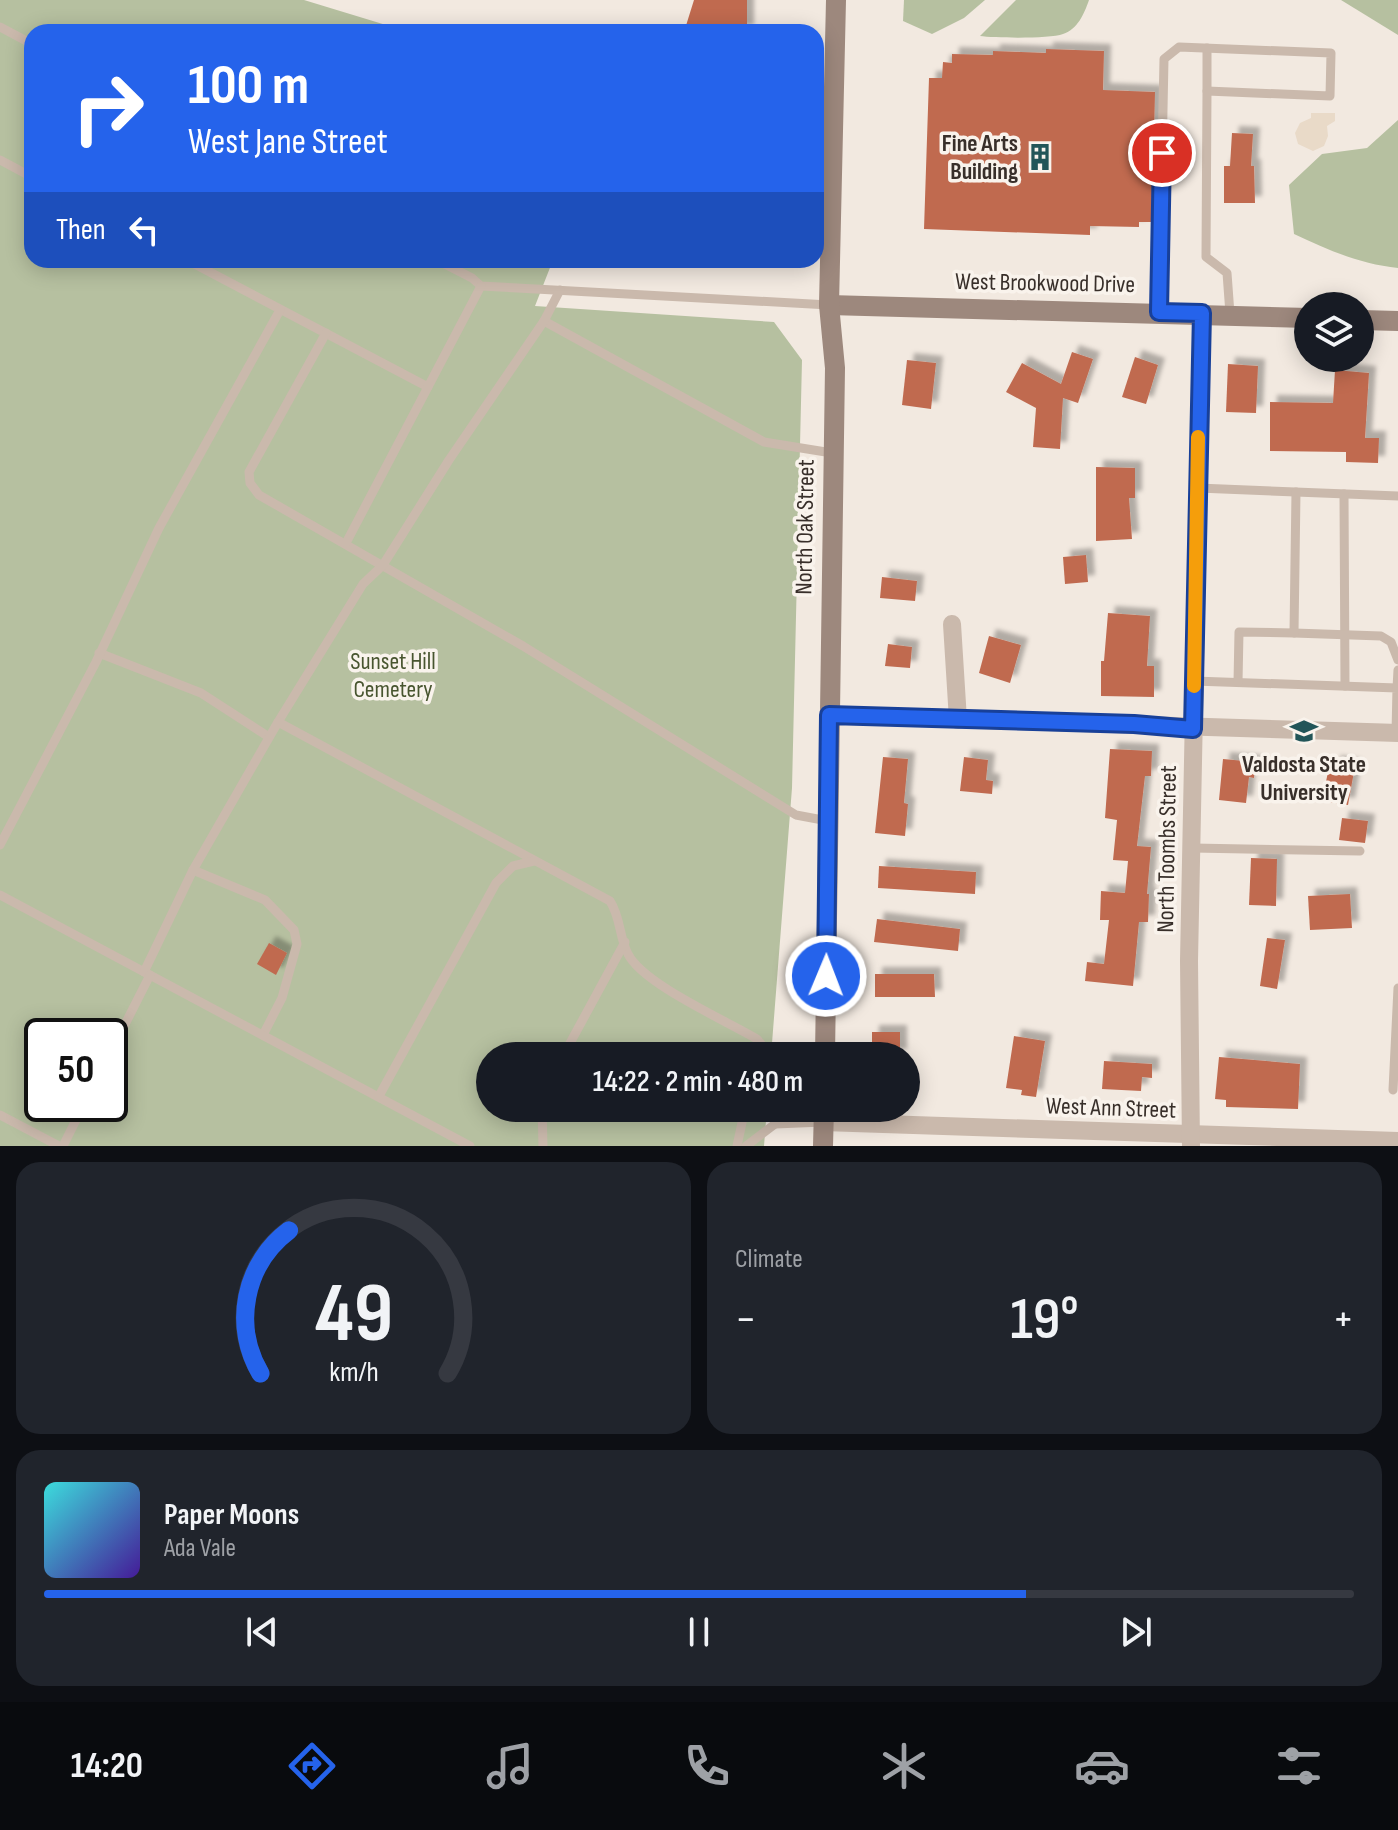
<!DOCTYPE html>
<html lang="en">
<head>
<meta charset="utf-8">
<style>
	:root { --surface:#171b24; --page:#20242c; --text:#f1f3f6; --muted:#9ea1a6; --line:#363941; --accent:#2563eb }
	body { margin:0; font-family:"Sofia Sans Condensed",sans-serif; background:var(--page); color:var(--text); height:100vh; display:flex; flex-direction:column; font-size:30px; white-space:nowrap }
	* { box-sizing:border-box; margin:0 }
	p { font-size:26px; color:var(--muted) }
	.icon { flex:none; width:44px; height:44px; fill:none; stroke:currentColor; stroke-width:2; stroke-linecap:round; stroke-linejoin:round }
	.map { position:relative; height:1146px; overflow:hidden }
	.details { display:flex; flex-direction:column; gap:16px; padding:16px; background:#0d0f14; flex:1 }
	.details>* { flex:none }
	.guide { position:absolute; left:24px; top:24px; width:800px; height:244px; border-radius:24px; box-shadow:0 4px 20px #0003; background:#2563eb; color:#fff; overflow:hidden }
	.buttons { position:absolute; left:1294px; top:292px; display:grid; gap:16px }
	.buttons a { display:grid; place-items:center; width:80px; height:80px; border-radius:50%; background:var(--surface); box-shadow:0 4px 20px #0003; font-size:40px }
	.speed { position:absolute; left:24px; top:1018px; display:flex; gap:16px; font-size:40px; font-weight:700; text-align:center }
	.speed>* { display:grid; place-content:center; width:104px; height:104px; border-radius:50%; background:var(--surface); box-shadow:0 4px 20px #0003; line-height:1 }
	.speed .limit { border:4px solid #111; border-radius:12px; background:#fff; color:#111 }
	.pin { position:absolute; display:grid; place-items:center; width:68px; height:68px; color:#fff; margin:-34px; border:4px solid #fff; border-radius:50%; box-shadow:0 2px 8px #0007 }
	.me { position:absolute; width:88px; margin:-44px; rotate:1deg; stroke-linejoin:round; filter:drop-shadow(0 0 6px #0008) }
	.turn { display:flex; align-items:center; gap:28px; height:168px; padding:0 32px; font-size:36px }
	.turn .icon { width:104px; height:104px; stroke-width:2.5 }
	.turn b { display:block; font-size:56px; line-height:68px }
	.then { display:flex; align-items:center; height:76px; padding:0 32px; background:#0003; gap:16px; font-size:30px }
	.big { font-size:60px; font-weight:600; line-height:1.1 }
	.details .tile { flex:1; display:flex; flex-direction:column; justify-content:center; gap:12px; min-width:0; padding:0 28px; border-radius:24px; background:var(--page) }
	.details .dial { align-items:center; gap:0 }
	.dial svg { height:208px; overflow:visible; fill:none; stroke:var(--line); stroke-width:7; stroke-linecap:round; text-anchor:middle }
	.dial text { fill:var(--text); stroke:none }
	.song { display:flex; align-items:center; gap:24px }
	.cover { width:96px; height:96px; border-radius:12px; background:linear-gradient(135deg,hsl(180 70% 55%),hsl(260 70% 35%)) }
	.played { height:8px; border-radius:4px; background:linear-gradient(90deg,var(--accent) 75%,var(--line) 75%) }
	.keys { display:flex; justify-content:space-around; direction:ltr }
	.heat { display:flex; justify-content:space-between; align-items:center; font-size:44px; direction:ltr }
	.details .tiles { flex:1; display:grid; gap:16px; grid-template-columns:1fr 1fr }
	.tile:last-child { grid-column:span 2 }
	.trip { position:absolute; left:476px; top:1042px; width:444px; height:80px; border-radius:40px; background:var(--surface); box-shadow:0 4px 20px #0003; font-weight:600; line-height:80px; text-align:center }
	.dock { display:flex; height:128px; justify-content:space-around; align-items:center; background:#090b0e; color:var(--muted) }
	.dock .icon { width:56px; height:56px }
	.dock .current { color:var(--accent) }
	.dock b { font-size:36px; color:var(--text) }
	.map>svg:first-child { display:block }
	.green { fill:#b6c0a0; fill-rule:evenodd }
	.plaza { fill:#e9dac8 }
	.building { fill:#c06a50; filter:url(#shadow) }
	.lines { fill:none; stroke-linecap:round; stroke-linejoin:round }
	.service { stroke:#cab9ac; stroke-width:9 }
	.minor { stroke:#cab9ac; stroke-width:18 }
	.secondary { stroke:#9d887d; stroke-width:20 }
	.route-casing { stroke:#184099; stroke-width:20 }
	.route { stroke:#2563eb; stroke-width:14 }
	.slow { stroke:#f59e0b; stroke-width:14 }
	.labels { text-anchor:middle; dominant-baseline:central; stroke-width:7; stroke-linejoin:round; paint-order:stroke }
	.poi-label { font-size:24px; font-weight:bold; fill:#382f2a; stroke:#f9f3ec; text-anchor:end }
	.street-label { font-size:24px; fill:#382f2a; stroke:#f9f3ec }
	.park-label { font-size:24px; fill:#48552f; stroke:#f9f3ec }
</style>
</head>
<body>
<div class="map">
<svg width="1398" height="1146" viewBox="0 0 1398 1146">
	<defs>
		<filter id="shadow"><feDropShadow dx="7" dy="-7" stdDeviation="2" flood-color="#0004"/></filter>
	</defs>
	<rect width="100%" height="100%" fill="#f2e9e0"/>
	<g class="green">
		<path d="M0,0H304L409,32H32V260H553L535,306L774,322L802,360L792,788L771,1056H490V1108H767L764,1146H0ZM42,1036H110V1104H42Z"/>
		<path d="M904,0H985L964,18L932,34L903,21Z"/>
		<path d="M1016,0H1089C1084,14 1078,29 1063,34C1050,39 995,38 980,36Z"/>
		<path d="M1341,0H1398V35Z"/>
		<path d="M1398,120V268C1360,264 1328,250 1294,234L1289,185L1322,154L1367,148Z"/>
	</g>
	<path class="plaza" d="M1311,113H1335V121L1327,126L1328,136L1324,146L1313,151L1298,144L1295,133L1300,123L1311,118Z"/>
	<g class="building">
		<path d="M694,0H747V32H684Z"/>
		<path d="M1046,49L1104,51L1103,90L1155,92L1152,222H1139V227L1090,226V235L924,229L929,78H942L943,62L952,63V54L993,55V51L1046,53Z"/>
		<path d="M1232,133L1253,134L1251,166H1254L1255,203H1224V166H1230Z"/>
		<path d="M1072,352L1093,359L1078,403L1063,398L1060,449L1033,447L1036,408L1006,392L1022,363L1061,384Z"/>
		<path d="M1135,357L1158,365L1146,404L1122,397Z"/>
		<path d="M907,360L936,363L931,409L902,405Z"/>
		<path d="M1228,364L1258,366L1256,413L1226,412Z"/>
		<path d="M1335,370L1369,373L1365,438H1379L1378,463L1346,462V452L1270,451V402L1333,403Z"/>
		<path d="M1096,467L1135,468V498H1129L1132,539L1096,541Z"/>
		<path d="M1086,555L1088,582L1065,584L1063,557Z"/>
		<path d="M882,577L917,581L915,601L880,598Z"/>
		<path d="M1108,613L1150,616L1147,666H1154V697L1101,696V661H1104Z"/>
		<path d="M989,636L1021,645L1010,683L979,673Z"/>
		<path d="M888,644L912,647L910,668L885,666Z"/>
		<path d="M1110,749L1152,751L1151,776H1145L1137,846L1151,847L1147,894H1149L1148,922H1139L1133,986L1085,981L1087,962L1104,964L1109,920H1100L1101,891L1125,893L1128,861L1113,860L1117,820L1105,818Z"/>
		<path d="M883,757L908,759L904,803L908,804L905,836L875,833Z"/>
		<path d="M964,757L988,760L986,780L993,781L992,794L960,791Z"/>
		<path d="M1223,759L1255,762L1254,778L1249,777L1246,803L1219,800Z"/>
		<path d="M1334,762L1355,766L1348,805L1322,801L1328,772H1332Z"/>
		<path d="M1342,818L1368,821L1365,843L1339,840Z"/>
		<path d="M1251,858L1277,859L1276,906L1249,905Z"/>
		<path d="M879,866L976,872L975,894L878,888Z"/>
		<path d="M1350,894L1352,928L1310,930L1308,896Z"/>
		<path d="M877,919L960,929L958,951L874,942Z"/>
		<path d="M1267,938L1285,940L1277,989L1260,986Z"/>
		<path d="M269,943L287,953L276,975L257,964Z"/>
		<path d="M875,974H934L935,997H875Z"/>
		<rect x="872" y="1032" width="28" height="24"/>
		<path d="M1014,1036L1045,1041L1036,1097L1021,1095L1022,1090L1006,1088Z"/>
		<path d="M1219,1057L1300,1064L1298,1109L1226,1107V1100L1215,1099Z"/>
		<path d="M1104,1061L1152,1064V1078L1142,1077L1141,1091L1102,1089Z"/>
	</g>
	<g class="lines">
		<g class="service">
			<path d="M0,27L32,44"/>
			<path d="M1207,91V48"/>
			<path d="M0,160L32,177"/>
			<path d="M187,260L428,387"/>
			<path d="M437,260L472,278L481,286L829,305"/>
			<path d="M1159,312L1164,59L1179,47L1331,53L1330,96L1207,91L1206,257L1227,273L1230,314"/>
			<path d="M544,321L764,442L832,453"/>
			<path d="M326,333L249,472L250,483L259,495L523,646L796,815L828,821"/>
			<path d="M1198,488L1398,496"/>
			<path d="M1344,494L1345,686"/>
			<path d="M346,543L481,286"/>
			<path d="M1294,633L1381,636L1391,642L1398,660"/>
			<path d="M99,653L201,693L269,737"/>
			<path d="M1194,681L1397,688L1396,733"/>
			<path d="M1238,682L1239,632L1294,633L1296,492"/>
			<path d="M1397,688L1398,670"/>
			<path d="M278,722L363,584L383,565L449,460L544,321L560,290"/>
			<path d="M0,845L96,662L159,528L280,310"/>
			<path d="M1193,848L1360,851"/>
			<path d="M193,870L265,900L294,930L297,944L282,998L263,1035"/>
			<path d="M0,895L470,1146"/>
			<path d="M144,972L193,870L278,722L610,901C621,918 619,937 628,954C643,984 725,1020 757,1039L771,1056"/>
			<path d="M110,1054L150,975"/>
			<path d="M563,1056L625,942"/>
			<path d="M1393,1090L1398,988"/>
			<path d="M379,1096L496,883L513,866L534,861"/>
			<path d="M542,1108L543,1146"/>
			<path d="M774,1108L775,1124L823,1122"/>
			<path d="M0,1115L59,1146"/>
			<path d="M63,1146L84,1104"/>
			<path d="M737,1146L743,1118L751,1108"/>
			<path d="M746,1146L775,1124"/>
		</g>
		<g class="minor">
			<path d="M952,624L958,720"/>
			<path d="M829,715C1018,722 1208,728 1398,733"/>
			<path d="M823,1122L1398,1141"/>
			<path d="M1191,1146L1189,961L1202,313"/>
		</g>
		<g class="secondary">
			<path d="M829,305L1308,318"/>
			<path d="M1360,320L1398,321"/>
			<path d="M825,1056L835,368L829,305L836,0"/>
			<path d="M823,1146L824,1108"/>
		</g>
	</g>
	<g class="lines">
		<g class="route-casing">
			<path id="route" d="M826,976L829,715L1134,724L1193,729L1202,313L1159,312L1162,153"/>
		</g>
		<use href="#route" class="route"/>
		<path class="slow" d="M1194,686L1198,437"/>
	</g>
	<defs>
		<g id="building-bare" transform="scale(2.16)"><path d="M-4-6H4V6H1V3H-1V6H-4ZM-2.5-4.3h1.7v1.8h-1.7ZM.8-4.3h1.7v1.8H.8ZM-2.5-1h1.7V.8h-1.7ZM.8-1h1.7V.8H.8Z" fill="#225558" stroke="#f9f3ec" stroke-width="2.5" paint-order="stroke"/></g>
		<g id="university-bare" transform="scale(2.16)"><path d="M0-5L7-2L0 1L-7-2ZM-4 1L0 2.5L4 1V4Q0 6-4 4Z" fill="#225558" stroke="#f9f3ec" stroke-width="2.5" paint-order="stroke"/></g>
	</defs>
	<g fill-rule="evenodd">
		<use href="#building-bare" x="1040" y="157"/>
		<use href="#university-bare" x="1304" y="731"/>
	</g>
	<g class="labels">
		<g class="poi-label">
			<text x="1018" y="143">Fine Arts<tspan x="1018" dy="28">Building</tspan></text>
			<text x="1304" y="764" text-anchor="middle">Valdosta State<tspan x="1304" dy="28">University</tspan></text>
		</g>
		<g class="street-label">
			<text transform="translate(1045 283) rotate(1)">West Brookwood Drive</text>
			<text transform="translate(805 527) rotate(-89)">North Oak Street</text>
			<text transform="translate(1167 849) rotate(-89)">North Toombs Street</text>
			<text transform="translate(1111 1108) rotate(2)">West Ann Street</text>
		</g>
		<g class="park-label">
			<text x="393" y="661">Sunset Hill<tspan x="393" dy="28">Cemetery</tspan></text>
		</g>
	</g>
</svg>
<div class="buttons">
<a><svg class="icon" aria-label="layers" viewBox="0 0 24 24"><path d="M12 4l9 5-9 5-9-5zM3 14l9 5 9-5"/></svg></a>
</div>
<div class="speed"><div class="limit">50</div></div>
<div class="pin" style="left:1162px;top:153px;background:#d93025"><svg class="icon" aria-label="arrive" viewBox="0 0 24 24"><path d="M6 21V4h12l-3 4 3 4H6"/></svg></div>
<svg class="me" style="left:826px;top:976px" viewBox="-20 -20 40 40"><circle r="17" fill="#2563eb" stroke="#fff" stroke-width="3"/><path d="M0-11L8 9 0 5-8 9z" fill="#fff"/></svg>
<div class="trip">14:22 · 2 min · 480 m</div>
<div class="guide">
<div class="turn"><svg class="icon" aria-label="right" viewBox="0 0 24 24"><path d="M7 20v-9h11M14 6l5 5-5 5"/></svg><div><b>100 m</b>West Jane Street</div></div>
<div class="then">Then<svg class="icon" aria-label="left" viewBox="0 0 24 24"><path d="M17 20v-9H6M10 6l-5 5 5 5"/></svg></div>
</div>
</div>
<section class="details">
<div class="tiles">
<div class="tile dial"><svg viewBox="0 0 100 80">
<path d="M14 69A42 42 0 1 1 86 69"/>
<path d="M14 69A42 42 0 0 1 25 14" stroke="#2563eb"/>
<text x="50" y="56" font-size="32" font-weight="700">49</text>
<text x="50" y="72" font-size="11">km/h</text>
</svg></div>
<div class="tile"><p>Climate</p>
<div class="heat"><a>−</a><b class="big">19°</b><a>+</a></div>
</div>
<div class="tile">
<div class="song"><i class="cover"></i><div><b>Paper Moons</b><p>Ada Vale</p></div></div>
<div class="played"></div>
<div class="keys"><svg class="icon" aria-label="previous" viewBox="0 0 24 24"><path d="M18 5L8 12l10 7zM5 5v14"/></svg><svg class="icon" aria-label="pause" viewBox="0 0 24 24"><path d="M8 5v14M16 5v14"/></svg><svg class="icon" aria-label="next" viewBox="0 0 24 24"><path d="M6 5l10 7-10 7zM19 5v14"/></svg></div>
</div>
</div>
</section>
<nav class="dock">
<b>14:20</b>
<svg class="icon current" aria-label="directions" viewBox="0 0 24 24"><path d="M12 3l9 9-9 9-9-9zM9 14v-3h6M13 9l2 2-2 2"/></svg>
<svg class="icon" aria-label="music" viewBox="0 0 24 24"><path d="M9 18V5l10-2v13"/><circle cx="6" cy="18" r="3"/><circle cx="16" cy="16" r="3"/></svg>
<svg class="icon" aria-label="phone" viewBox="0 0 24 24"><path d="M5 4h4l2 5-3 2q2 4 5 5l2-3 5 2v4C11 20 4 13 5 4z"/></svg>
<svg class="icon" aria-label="climate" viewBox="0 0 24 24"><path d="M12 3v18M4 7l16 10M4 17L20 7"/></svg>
<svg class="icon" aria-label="car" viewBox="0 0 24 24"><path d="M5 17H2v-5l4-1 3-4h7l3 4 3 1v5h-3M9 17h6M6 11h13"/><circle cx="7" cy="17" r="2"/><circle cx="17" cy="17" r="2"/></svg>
<svg class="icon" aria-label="filters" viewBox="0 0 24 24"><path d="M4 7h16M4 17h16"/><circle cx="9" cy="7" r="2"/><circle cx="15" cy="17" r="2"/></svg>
</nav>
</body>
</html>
